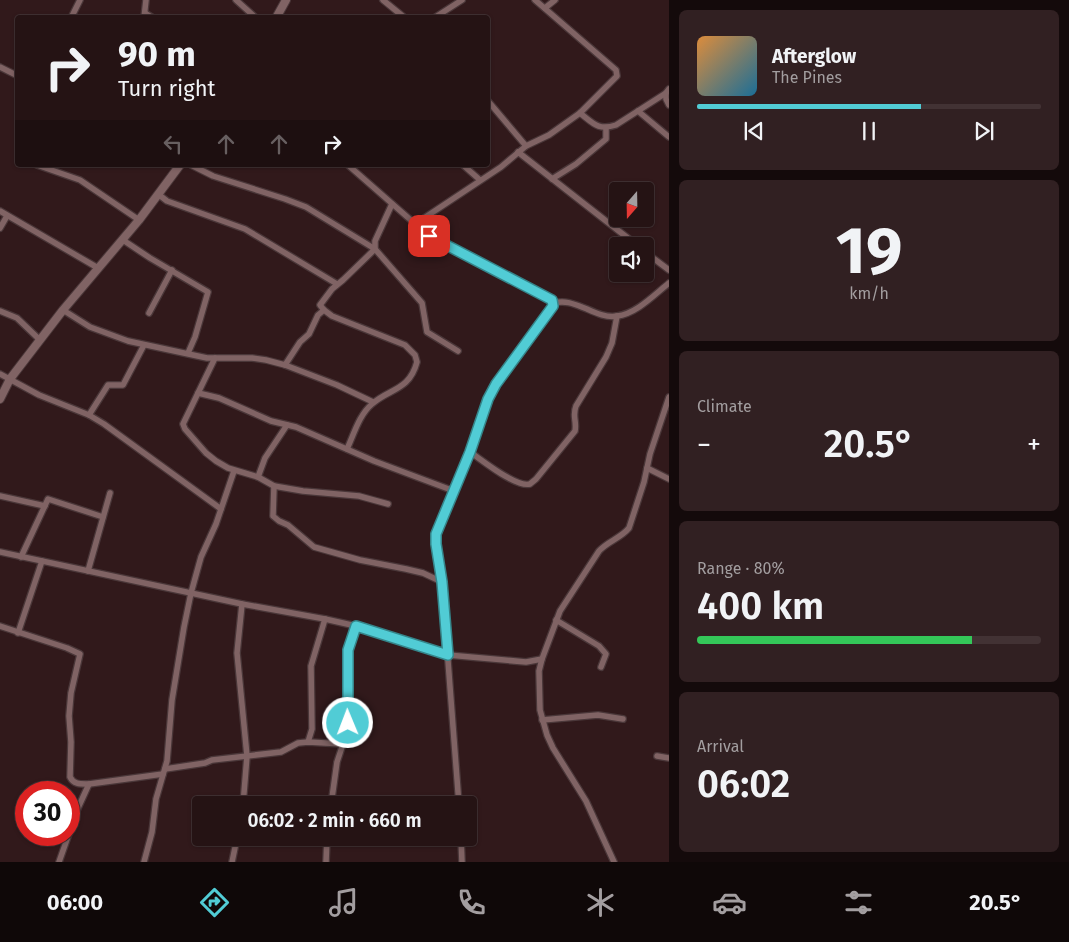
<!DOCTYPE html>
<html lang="en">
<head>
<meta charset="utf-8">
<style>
	:root { --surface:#251314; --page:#312022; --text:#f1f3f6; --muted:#a39ea0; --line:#423234; --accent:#51ccd5 }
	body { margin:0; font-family:"Fira Sans",sans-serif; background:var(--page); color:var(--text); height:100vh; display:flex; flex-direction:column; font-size:19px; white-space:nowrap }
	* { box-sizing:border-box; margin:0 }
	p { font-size:16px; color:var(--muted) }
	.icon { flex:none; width:28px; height:28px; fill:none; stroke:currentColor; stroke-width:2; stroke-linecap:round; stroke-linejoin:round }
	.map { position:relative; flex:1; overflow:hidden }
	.details { display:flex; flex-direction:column; gap:10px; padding:10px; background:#140a0b; width:400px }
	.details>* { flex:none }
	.banner { position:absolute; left:15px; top:15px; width:475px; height:152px; border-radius:5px; box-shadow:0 1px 4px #0004,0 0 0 1px var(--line); background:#251314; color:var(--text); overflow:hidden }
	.needle { width:32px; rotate:200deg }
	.buttons { position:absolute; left:609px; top:182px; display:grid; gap:10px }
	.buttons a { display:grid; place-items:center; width:45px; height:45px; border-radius:5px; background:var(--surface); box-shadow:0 1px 4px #0004,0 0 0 1px var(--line); font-size:25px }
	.speed { position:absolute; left:15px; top:781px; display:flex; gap:10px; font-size:25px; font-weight:700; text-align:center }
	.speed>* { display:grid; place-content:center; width:65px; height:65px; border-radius:50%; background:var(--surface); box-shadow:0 1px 4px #0004,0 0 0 1px var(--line); line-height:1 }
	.speed .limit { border:8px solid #d22; background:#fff; color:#111 }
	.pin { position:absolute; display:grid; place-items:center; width:42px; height:42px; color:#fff; margin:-21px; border-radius:10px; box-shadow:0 2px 8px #0006 }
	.me { position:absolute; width:55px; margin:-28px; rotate:359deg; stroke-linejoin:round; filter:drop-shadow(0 0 4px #0008) }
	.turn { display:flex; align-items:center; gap:18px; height:105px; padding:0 20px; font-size:22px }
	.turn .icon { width:65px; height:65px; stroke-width:2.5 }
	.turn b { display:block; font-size:35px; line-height:42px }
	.lanes { display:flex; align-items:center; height:48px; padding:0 20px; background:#0003; justify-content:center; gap:25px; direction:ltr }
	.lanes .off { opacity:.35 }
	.big { font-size:38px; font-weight:600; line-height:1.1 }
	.details .card { flex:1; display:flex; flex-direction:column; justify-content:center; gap:8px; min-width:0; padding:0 18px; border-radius:8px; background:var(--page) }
	.details .dial { align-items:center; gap:0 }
	.dial b { font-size:65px; line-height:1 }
	.song { display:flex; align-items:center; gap:15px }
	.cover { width:60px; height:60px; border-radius:8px; background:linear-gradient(135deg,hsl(30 70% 55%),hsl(200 70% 35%)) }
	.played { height:5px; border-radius:2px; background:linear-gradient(90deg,var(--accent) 65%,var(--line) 65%) }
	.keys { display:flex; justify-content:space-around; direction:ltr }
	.heat { display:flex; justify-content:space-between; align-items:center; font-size:28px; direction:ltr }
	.charge { height:8px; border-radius:4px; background:linear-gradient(90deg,#34c759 80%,var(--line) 0) }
	.trip { position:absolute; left:192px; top:796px; width:285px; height:50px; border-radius:5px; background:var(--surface); box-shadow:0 1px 4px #0004,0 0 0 1px var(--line); font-weight:600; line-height:50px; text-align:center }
	.menu { display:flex; height:80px; justify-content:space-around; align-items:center; background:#0f0808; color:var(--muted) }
	.menu .icon { width:35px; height:35px }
	.menu .selected { color:var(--accent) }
	.menu b { font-size:22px; color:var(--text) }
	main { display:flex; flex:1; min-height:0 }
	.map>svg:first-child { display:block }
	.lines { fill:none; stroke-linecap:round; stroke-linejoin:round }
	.street-casing { stroke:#4a3739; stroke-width:8 }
	.secondary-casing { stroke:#4a3739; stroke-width:10 }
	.street { stroke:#806364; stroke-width:5.5 }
	.secondary { stroke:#806364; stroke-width:8 }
	.route-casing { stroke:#35858a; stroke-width:12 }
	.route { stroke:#51ccd5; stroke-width:9 }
</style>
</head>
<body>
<main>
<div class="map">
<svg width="669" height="862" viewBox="0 0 669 862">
	<rect width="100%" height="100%" fill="#31191b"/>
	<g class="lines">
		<g class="street-casing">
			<g id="street">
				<path d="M236,0L256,18"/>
				<path d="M383,0L405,18"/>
				<path d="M545,8L555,0"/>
				<path d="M145,13L153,18"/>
				<path d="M71,18L80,0"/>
				<path d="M144,18L146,0"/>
				<path d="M434,18L462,0"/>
				<path d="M0,67L18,76"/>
				<path d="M669,89L666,93V99L669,105"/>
				<path d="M488,101L526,146"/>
				<path d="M638,111L669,137"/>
				<path d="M580,113C593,123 598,131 616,125L666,93"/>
				<path d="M518,152L638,246"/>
				<path d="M37,165L80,180L139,220"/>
				<path d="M191,165L213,176L285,199L306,207L375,249L343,280L332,289L320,305L324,310L332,316L405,345L415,355L417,362C409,391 390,388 372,404C359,415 354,434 347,449"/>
				<path d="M348,165L429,236L552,299L553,306L496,384L488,399L474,443L436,534L435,544L442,582L459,805"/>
				<path d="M463,165L480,180"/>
				<path d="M552,179L576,164L606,139V128"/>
				<path d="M158,194L167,201L245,229L337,284"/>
				<path d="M392,204L375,241V249L422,303L427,332L458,351"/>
				<path d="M0,211L98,268"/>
				<path d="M415,224L501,167L526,146L549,135L580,113L617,76L616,70L535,0"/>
				<path d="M0,228L7,216"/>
				<path d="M123,240L150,258L208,292L195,337L188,353"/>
				<path d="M645,252L669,270"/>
				<path d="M553,303C567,300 574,304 587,309C596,313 607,318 617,316C636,314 654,295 669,283"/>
				<path d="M63,310L90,327L128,341L207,358H252L266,360L285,365L337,385L373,402"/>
				<path d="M0,311L17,318L40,340"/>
				<path d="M149,313L172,270"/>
				<path d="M215,358L183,424L185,429L206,453L216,461L228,468L258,477L274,486L303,491L359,496L388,504"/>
				<path d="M285,365L300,342L309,334L318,315L324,310"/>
				<path d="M0,374L39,395L89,415L104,424L221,509"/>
				<path d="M198,393L219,398L271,421L296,427L374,461L454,491"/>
				<path d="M89,415L108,385H123L144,345"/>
				<path d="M470,452C482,460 516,488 530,484C531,483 535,480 536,479L575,431C577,421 572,416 576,406L606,357L612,343L617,316"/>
				<path d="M647,468L669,479"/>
				<path d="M258,477L265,458L287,425"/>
				<path d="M274,486L273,516L279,521L288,525L314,547L360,560L406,569L423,573L442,582"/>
				<path d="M0,496L45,506"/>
				<path d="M0,552L242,604L325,619L356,626L448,655L526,662L542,659"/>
				<path d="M21,557L48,499L103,517"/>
				<path d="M88,571L110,493"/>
				<path d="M242,604L237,653L247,756L243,805"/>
				<path d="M556,620L599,646L606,654L601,667"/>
				<path d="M0,626L67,648L80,654L71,693L69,716L71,742L70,777C74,785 81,784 89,784L163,774"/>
				<path d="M18,633L42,561"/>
				<path d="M542,720L598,715L623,719"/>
				<path d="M308,742L312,729L311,666L325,619"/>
				<path d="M657,756L669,758"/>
				<path d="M165,769L205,763L212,760L281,752L298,743L308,742L343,744"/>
				<path d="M331,805L337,762L346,735L348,651L356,626"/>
				<path d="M461,838L462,862"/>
				<path d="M59,862L78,808L89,784"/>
				<path d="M144,862L152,832L156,799L167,761L172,700L184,627L191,593L201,557L216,524L234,471"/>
				<path d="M232,862L237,838"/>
				<path d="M326,862L327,838"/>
				<path d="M614,862L586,801L553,748L547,735L540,710L539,671L542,659L560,611L599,551C608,541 621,538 629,528L644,482L650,454L669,397"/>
			</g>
		</g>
		<g class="secondary-casing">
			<g id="secondary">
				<path d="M276,18L286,0"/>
				<path d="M0,399L10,379L63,310L139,220L180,165"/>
			</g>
		</g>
		<use href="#street" class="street"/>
		<use href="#secondary" class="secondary"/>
	</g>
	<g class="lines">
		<g class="route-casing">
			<path id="route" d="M348,723V650L356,626L448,655L442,582L436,544V534L470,452L488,399L496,384L553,306L552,300L429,236"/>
		</g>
		<use href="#route" class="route"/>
	</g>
</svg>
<div class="buttons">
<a><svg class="needle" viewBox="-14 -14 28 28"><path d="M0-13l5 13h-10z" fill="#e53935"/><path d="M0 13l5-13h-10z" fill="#a39ea0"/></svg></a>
<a><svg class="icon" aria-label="sound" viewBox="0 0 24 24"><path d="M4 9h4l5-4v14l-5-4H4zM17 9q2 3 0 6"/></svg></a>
</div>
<div class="speed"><div class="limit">30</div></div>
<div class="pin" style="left:429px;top:236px;background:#d93025"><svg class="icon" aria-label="arrive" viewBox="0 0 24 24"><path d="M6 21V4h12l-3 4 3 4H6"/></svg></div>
<svg class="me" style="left:348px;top:723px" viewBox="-20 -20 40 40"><circle r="17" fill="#51ccd5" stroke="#fff" stroke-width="3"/><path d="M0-11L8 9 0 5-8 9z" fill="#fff"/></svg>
<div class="trip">06:02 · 2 min · 660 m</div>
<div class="banner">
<div class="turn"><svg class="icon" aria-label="right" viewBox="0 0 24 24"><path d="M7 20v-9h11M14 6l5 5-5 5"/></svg><div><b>90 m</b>Turn right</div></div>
<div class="lanes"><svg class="icon off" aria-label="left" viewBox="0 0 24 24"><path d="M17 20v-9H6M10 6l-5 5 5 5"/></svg><svg class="icon off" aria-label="ahead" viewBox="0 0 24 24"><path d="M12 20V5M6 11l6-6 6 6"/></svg><svg class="icon off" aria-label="ahead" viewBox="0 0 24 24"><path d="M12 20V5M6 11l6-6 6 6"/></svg><svg class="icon" aria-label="right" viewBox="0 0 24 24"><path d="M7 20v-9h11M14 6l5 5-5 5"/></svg></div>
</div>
</div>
<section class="details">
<div class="card">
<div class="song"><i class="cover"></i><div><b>Afterglow</b><p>The Pines</p></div></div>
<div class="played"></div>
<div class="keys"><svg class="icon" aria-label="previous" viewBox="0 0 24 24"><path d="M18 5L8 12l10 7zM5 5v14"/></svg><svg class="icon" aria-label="pause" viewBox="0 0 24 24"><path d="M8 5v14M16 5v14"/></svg><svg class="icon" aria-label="next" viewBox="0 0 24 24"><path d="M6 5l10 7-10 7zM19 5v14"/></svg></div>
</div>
<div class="card dial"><b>19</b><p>km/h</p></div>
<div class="card"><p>Climate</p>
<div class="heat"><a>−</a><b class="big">20.5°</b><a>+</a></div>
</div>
<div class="card"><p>Range · 80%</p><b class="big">400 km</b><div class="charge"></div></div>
<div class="card"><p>Arrival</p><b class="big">06:02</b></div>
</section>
</main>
<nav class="menu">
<b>06:00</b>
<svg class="icon selected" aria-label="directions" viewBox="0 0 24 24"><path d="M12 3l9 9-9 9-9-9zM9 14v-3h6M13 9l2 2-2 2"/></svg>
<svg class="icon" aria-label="music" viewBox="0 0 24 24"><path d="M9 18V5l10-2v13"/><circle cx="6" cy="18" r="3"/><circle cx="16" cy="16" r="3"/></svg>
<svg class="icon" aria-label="phone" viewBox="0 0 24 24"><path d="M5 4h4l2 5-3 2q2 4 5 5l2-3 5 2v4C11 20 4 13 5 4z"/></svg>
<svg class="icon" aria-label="climate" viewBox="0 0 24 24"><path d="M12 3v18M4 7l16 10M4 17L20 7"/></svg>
<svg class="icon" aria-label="car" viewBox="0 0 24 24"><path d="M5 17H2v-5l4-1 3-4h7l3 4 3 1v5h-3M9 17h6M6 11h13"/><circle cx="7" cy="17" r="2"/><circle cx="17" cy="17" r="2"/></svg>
<svg class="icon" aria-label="filters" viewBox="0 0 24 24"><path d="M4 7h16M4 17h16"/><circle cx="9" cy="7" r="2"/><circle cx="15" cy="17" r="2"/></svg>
<b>20.5°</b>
</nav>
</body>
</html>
